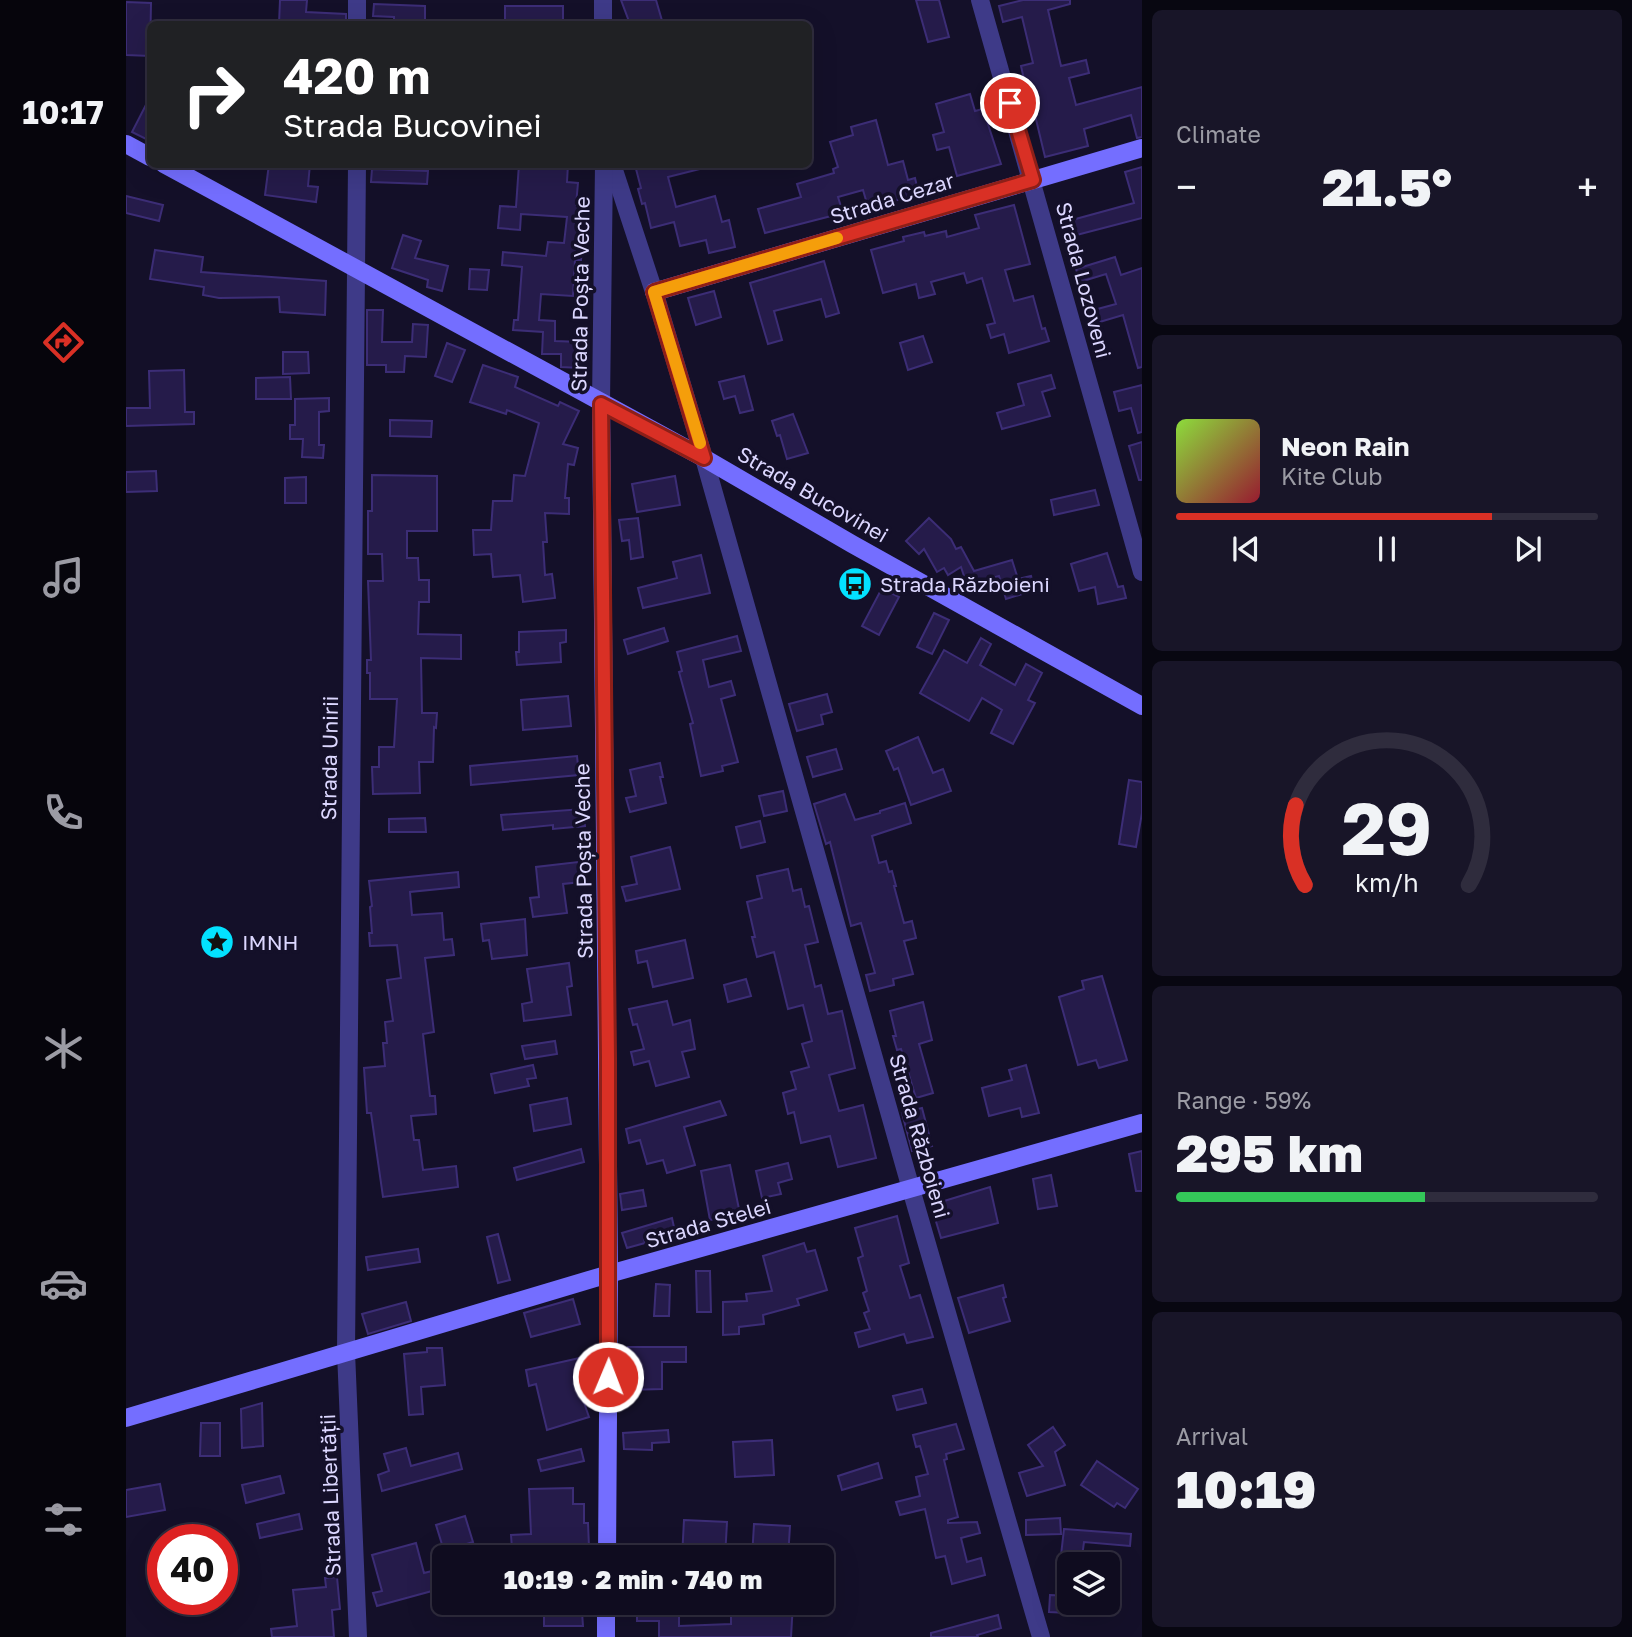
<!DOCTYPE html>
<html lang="en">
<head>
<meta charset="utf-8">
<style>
	:root { --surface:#0f0c1f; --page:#181528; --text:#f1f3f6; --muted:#9b9ba4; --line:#2f2c3d; --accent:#d93025 }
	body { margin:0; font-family:"Golos Text",sans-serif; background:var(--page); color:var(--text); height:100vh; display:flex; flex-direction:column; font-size:26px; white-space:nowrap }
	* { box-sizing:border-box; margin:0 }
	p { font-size:23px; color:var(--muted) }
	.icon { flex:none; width:38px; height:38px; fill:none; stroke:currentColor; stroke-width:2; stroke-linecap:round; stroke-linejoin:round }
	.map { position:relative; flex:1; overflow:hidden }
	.drawer { display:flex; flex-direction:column; gap:10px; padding:10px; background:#080711; width:490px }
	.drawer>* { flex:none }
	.banner { position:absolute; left:21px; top:21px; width:665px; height:147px; border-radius:10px; box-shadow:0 7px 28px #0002,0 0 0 2px var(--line); background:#202124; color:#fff; overflow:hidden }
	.tools { position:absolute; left:931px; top:1552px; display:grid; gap:14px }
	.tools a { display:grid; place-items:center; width:63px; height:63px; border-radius:10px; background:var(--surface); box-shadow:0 7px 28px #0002,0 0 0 2px var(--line); font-size:35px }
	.speed { position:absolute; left:21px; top:1524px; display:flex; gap:14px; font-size:35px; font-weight:700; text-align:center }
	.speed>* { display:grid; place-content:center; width:91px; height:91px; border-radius:50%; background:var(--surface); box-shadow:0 7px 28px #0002,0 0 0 2px var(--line); line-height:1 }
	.speed .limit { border:10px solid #d22; background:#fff; color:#111 }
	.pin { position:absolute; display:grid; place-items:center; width:60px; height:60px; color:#fff; margin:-30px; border:4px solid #fff; border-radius:50%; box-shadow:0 2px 7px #0007 }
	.me { position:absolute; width:77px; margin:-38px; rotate:1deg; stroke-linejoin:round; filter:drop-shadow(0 0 5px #0008) }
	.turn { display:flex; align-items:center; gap:24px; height:147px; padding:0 21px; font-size:32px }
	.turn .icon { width:91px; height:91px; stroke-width:2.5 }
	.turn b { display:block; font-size:49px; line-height:60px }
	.big { font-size:52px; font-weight:800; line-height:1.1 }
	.drawer .card { flex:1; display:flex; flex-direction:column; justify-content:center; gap:10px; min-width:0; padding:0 24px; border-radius:10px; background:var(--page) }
	.drawer .dial { align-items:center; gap:0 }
	.dial svg { height:182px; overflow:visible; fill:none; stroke:var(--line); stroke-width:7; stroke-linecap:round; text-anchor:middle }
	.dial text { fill:var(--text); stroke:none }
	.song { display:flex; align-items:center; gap:21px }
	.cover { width:84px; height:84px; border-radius:10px; background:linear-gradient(135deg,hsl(90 70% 55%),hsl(350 70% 35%)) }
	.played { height:7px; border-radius:4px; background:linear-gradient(90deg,var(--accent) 75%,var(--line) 75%) }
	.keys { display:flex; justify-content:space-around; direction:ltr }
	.heat { display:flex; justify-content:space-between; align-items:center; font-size:38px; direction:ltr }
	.charge { height:10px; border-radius:5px; background:linear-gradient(90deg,#34c759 59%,var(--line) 0) }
	.trip { position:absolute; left:306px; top:1545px; width:402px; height:70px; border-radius:10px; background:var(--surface); box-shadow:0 7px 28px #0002,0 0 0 2px var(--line); font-weight:800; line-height:70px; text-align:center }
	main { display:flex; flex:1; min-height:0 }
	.menu { display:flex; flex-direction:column; width:126px; justify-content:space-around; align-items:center; background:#06050c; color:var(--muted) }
	.menu .icon { width:49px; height:49px }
	.menu .selected { color:var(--accent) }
	.menu b { font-size:32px; color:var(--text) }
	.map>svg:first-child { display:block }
	.building { fill:#251b4a; stroke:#3c2d76; stroke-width:2 }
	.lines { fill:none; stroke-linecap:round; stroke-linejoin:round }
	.street { stroke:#3e3a88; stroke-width:18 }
	.secondary { stroke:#746eff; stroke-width:18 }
	.route-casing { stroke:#8d1f18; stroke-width:18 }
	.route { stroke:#d93025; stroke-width:12 }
	.slow { stroke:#f59e0b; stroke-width:12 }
	.labels { text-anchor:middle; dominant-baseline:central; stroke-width:7; stroke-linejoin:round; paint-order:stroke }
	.street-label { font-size:21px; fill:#dcd7ff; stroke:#141029 }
	.poi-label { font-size:21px; fill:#dcd7ff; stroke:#141029; text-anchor:start }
</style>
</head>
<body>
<main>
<nav class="menu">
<b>10:17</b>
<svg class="icon selected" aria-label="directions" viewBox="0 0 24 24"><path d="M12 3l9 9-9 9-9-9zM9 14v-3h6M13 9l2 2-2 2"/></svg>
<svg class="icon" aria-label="music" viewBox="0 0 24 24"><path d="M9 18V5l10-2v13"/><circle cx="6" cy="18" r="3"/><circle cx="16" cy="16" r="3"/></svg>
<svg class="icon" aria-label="phone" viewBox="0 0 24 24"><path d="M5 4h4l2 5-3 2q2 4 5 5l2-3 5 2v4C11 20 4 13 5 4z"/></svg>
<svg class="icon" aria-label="climate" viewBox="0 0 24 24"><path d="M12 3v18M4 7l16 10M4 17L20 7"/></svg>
<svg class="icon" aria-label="car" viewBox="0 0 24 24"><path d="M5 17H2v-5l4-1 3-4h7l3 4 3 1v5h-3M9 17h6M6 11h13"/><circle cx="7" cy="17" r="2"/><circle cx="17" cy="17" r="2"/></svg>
<svg class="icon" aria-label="filters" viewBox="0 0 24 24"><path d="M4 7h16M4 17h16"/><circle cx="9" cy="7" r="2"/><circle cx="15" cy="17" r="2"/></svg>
</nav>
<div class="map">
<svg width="1016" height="1637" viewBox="0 0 1016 1637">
	<rect width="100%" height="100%" fill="#141029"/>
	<g class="building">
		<path d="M154,0H181L180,12L220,14V24H153Z"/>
		<path d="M495,0H530L537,24H504Z"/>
		<path d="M790,0H813L823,37L802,42Z"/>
		<path d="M897,0H944V4L922,10L935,66L960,60L963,73L943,78L950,105L1016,87V137L1011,138L1005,115L958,129L962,146L919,157L908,111L904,112L899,94L901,93L895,66L907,63L896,17L877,22L873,6Z"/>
		<path d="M0,2L25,3L24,56L0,55Z"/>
		<path d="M248,4L299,6V24H268V17L247,16Z"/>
		<rect x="379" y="6" width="58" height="18"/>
		<path d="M844,94L849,111L857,109L875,164L831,176L823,147L811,150L807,135L818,132L810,104Z"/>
		<path d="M24,97V141L6,132Z"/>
		<path d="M750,120L762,165L777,161L782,180L789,178L793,195L742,207L737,190L712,197L717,213L639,233L632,209L675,197L671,184L708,173L707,169L712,167L704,142L727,135L725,127Z"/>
		<path d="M143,164H184L182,186L192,187L190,202L139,195Z"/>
		<path d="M393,164H442L441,182L452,183L450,205H454L452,233L458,234L455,260H449L447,296L415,294L413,320L429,321V341L455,342L454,368L435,367V354H416L417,332L387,330L388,320H392L396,267L376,265L377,252L420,256L422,242L438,243L441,217L395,214L394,230L372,228L374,206L390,207Z"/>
		<path d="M527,164H574V169L542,177L550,207L589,196L596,222L603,220L609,247L583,253L580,240L554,246L548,222L525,228L519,203L516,204L512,189L515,188L510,169Z"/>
		<path d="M1016,167V218L939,238L935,223L1008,203L999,172Z"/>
		<path d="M246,169L302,171L301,184L245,182Z"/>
		<path d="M0,196L37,205L33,221L0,213Z"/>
		<path d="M888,205L904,264L879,270L888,301L907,296L916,329L919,328L923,341L883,353L878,334L865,338L861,325L869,323L856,278L841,283L838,273L805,282L809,294L793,298L790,284L757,293L745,250L778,241L777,237L798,232L799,236L820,231L821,237L853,228L849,215Z"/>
		<path d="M277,235L295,241L289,258L322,266L316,291L301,287L302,280L266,268Z"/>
		<path d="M29,250L77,257L75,272L200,281L199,315L154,312L153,297L93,298L77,295L78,287L24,279Z"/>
		<path d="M989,257L995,275L1016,268V367L1012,368L997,315L967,324L964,311L990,304L980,274L954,282L950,269Z"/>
		<path d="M698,261L713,313L700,317L695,299L648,311L656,340L642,344L624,283Z"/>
		<path d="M344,269L363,270L361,290L343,289Z"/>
		<path d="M588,291L595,317L570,325L562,298Z"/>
		<path d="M241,310H257L256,342H286L287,324L302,325L300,357L279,356L278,372H260V365H241Z"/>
		<path d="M797,336L806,362L782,370L774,343Z"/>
		<path d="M321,343L339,350L326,382L309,376Z"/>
		<path d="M157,352H182L183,373L157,374Z"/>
		<path d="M357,365L392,377L389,387L432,406L434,402L453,411L437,444L452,448L448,465L442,464L439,498H443V514L419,513L421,542H417L419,575L426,574L429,598L397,602L394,575L367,577L365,554L348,555L347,530H365L367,501H386L388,475L399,476L413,423L381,410L380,414L344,402Z"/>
		<path d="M58,370L59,412H68V424L0,426V408H24L23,371Z"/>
		<path d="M925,375L929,388L916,392L924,416L876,429L871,413L898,405L892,384Z"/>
		<path d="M618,376L627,410L614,413L609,396L598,399L593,382Z"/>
		<path d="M164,377L165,399H130V378Z"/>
		<path d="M1016,385V432L1012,433L1005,408L993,411L988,392Z"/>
		<path d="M203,398V411L193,412V445H198L197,458L176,457L177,439H164V425H169V399Z"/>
		<path d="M667,414L682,453L661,459L654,435L651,436L646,421Z"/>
		<path d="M264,420L306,421L305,437L264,436Z"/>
		<path d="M1016,442V480H1013L1003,446Z"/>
		<path d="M30,471L31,491L0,492V472Z"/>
		<path d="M246,475L311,476V531H281V558H292L293,580H303V602H293L292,634L335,635V659L295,658L296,713H311L310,728L308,727L307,762H293L294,793L247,794L246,767H253V747H268L271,699H244V673H241V660H245L242,581H257L256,554H242V511H246Z"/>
		<path d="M549,476L554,505L511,512L506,484Z"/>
		<path d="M180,477V503H159V478Z"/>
		<path d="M969,490L973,505L928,515L925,500Z"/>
		<path d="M512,518L517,557L505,559L503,540L496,541L493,520Z"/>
		<path d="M803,518L825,539L830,549L835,547L848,571L886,560L892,579L905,576L909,590L880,599L873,576L841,585L835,567L822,575L818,568L811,572L798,549L793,554L780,541Z"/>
		<path d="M981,553L992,587L997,586L1000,598L972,604L969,587L953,591L945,564Z"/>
		<path d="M575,555L584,593L517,608L512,588L551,578L547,562Z"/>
		<path d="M756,588L773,597L753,635L736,626Z"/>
		<path d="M808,613L823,620L806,654L791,647Z"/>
		<path d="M538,628L542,641L502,654L498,640Z"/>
		<path d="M440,630V642L434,643L435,662L391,665L390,652H393V632Z"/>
		<path d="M611,636L615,651L577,660L583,687L605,681L609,695L595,699L612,762L596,766L597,771L575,776L564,724L567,723L553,672L556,671L551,652Z"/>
		<path d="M855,638L865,644L854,665L889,685L900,664L916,673L902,700L909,703L887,744L865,733L876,710L856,698L843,721L794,693L818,650L841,663Z"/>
		<path d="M701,694L706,712L695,715L697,724L671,731L663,704Z"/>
		<path d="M442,696L445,726L397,730L395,700Z"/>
		<path d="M792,737L807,773L817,769L825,791L785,805L772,768L768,770L760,751Z"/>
		<path d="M710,749L716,769L687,777L681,757Z"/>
		<path d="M451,756L453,775L345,785L344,766Z"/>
		<path d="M534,763L537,777H534L540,803L504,812L500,798L510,796L504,770Z"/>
		<path d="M1003,780L1016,782V813L1010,847L993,844Z"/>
		<path d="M657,791L661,811L638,816L633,796Z"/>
		<path d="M719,794L729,820L754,813V811L779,803L785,823L746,836L753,863L760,861L763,872L766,871L770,886H768L778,923L786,921L790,938L778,941L787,974L767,979L768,985L744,991L740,975L749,973L735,923L725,926L704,842L700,844L688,804Z"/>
		<path d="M457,809L459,826L427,829V825L377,830L375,815Z"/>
		<path d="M299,818L300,832H263V819Z"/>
		<path d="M634,821L639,842L615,848L610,827Z"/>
		<path d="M544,847L554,889L500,901L496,887L511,884L505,857Z"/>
		<path d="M452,862L455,882L437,884L441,913L407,917L404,898L413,897L410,867Z"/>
		<path d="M662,869L667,891L675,889L679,907L683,906L692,942L679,945L689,987L695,985L702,1014L716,1011L729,1068L703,1075L713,1111L737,1105L750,1158L712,1167L704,1136L675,1143L668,1112L662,1114L657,1093L670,1089L665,1072L683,1067L676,1044L686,1041L677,1005L662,1009L648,952L631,957L626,937H629L621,902L636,898L631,876Z"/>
		<path d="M332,872L333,887L284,892L286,915L316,913L318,940L326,939L328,955L299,958L308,1032L297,1034L304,1096H309L310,1114L285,1116L288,1140H293L297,1170L330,1166L332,1187L257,1197L245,1113H241L238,1068L259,1066L257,1043H261L259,1022L267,1021L261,980L275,978L271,945L244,946L243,933H246L244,907L246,906L243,881Z"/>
		<path d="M399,919L401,955L366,959L363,940L357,941L355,924Z"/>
		<path d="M559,940L567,978L527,987L521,961L512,963L510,951Z"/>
		<path d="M443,963L446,986L441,987L445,1015L398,1021L396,1004L406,1002L401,969Z"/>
		<path d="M976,976L1001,1060L973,1068L970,1060L952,1065L933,997L958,989L956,981Z"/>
		<path d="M620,979L625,996L602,1002L598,985Z"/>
		<path d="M541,1001L547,1025L564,1020L569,1049L556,1052L563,1077L530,1086L523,1061L508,1065L505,1052L518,1049L511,1024L507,1025L503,1009Z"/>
		<path d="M797,1002L806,1040L793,1044L807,1093L790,1098L775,1049L771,1050L767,1036H770L764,1011Z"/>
		<path d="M429,1041L431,1054L399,1059L396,1046Z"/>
		<path d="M407,1065L410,1078L401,1079L403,1086L369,1093L365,1074Z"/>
		<path d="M900,1065L913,1113L896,1117L894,1108L863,1116L856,1088L886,1080L883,1070Z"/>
		<path d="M441,1098L445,1124L408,1131L404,1105Z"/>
		<path d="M594,1101L600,1115L558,1127L569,1165L541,1173L537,1160L521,1164L514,1140L503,1143L500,1129Z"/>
		<path d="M796,1108L806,1146L786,1151L776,1113Z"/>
		<path d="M455,1149L458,1162L391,1180L388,1168Z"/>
		<path d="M1016,1151V1191H1010L1003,1154Z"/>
		<path d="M662,1163L666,1179L652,1183L655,1194L636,1198L630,1171Z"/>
		<path d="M604,1165L614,1214L584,1220L575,1171Z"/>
		<path d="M925,1175L931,1206L912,1209L907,1179Z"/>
		<path d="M864,1187L872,1223L815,1238L805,1205Z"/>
		<path d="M517,1190L520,1206L496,1210L494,1194Z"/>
		<path d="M771,1216L783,1263L774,1266L784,1298L794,1295L807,1337L781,1343L778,1334L733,1347L729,1333L744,1329L738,1313L743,1311L737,1293L741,1291L732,1258L737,1256L729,1228Z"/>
		<path d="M546,1218L549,1232L518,1239L519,1243L501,1248L496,1233Z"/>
		<path d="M372,1234L384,1280L372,1283L361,1237Z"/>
		<path d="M678,1243L681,1252L689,1250L701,1290L671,1299L673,1305L637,1315L638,1324L613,1327V1334L597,1335V1302L621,1301L620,1294L646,1291L637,1256Z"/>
		<path d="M292,1249L294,1262L242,1270L240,1257Z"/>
		<path d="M570,1271H584L585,1312H571Z"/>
		<path d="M530,1284L544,1285L543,1316H528Z"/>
		<path d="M877,1285L880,1297L877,1298L884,1321L843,1333L832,1298Z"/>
		<path d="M447,1299L454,1324L405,1337L398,1313Z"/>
		<path d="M280,1302L285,1321L242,1334L236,1314Z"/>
		<path d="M502,1347H560V1362H536V1389L502,1390Z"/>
		<path d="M301,1348H316L319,1385L295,1387L297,1414L283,1415L278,1354L301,1352Z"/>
		<path d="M458,1357L464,1389L454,1391L463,1417L421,1430L410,1384L403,1386L400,1370Z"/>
		<path d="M796,1389L800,1403L771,1410L767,1396Z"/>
		<path d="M136,1403L137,1446L116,1448L115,1409Z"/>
		<path d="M75,1423H94V1456H74Z"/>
		<path d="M830,1424L838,1449L820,1454L821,1459L818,1460L832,1517L822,1520V1523L851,1522L854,1533L835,1538L841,1562L855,1558L859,1575L826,1584L819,1556L810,1558L799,1509L774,1515L770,1502L794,1496L790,1477L802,1474L794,1446L790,1447L787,1435Z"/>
		<path d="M927,1427L939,1445L929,1452L939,1485L901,1496L893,1473L917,1466L902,1445Z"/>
		<path d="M542,1430L543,1442L526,1443V1450L498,1449L497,1433Z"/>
		<path d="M646,1440L648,1475L609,1477L607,1442Z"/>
		<path d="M280,1448L285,1466L332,1453L336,1469L256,1491L252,1475L263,1471L258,1454Z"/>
		<path d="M455,1449L458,1461L415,1471L412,1460Z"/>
		<path d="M971,1461L1012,1489L999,1508L991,1503L988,1507L955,1485Z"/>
		<path d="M752,1463L756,1478L716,1490L712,1476Z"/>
		<path d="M154,1476L158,1493L120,1503L116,1485Z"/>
		<path d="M34,1484L39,1510L0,1517V1490Z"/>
		<path d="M447,1488V1504H458V1523H462L463,1547L447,1548L448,1558H409V1549H386L385,1535L405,1534L403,1489Z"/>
		<path d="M173,1514L176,1529L134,1538L131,1524Z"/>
		<path d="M339,1516L347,1542L318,1551L310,1525Z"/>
		<path d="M934,1518L935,1534L900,1535V1520Z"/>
		<path d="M558,1520L601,1522L599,1558H556Z"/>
		<path d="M628,1524L664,1526L662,1558H626Z"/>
		<path d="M938,1529L1005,1534L1004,1546L958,1542L955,1564H934Z"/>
		<path d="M290,1543L298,1573L310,1570L317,1588L251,1606L247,1593L256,1591L246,1555Z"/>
		<path d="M211,1577L214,1609L206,1610L208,1637H146L145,1629L171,1626L167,1590L200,1587L199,1578Z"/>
		<path d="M924,1595L943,1596V1613L923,1612Z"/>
		<path d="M605,1603H667L665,1637H533V1621H511V1607L553,1608V1626L605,1624Z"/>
		<path d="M418,1612H456L457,1626H418Z"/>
		<path d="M872,1615L875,1628L851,1635L852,1637H805V1633Z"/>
	</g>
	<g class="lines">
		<g class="street">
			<path d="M231,0V24"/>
			<path d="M477,0V24"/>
			<path d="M854,0L1016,572"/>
			<path d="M231,164L220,1352L232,1637"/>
			<path d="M486,164L531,301L578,458L785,1189L915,1637"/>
			<path d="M475,403L478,164"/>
		</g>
		<g class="secondary">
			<path d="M0,144L24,157"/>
			<path d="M38,164L578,458L726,544L1016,706"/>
			<path d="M528,292L1016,148"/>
			<path d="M475,403L483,1274L481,1558"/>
			<path d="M0,1418L483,1274L1016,1123"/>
			<path d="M480,1637V1603"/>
		</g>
	</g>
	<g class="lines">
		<g class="route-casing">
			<path id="route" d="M482,1377V1058L475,404L578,458L528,292L907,180L884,103"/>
		</g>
		<use href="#route" class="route"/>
		<path class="slow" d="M574,443L528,292L711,238"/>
	</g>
	<defs>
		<g id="bus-disc" transform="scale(1.75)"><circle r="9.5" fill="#03e2ff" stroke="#141029"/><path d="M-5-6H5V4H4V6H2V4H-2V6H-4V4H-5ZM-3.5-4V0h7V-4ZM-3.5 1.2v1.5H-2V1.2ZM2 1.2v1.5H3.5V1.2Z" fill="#111"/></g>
		<g id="sight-disc" transform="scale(1.75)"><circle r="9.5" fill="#03e2ff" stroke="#141029"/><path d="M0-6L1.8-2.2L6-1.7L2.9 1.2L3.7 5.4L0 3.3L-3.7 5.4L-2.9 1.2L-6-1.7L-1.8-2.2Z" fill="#111"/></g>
	</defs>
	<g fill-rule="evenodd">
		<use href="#bus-disc" x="729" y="584"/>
		<use href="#sight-disc" x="91" y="942"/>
	</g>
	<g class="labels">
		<g class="street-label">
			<text transform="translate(766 198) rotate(-17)">Strada Cezar</text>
			<text transform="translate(958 280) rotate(75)">Strada Lozoveni</text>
			<text transform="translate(454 294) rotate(-89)">Strada Poșta Veche</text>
			<text transform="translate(687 494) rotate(30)">Strada Bucovinei</text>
			<text transform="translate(203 758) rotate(-89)">Strada Unirii</text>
			<text transform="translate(457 861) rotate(-91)">Strada Poșta Veche</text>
			<text transform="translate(794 1136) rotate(74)">Strada Războieni</text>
			<text transform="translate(582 1223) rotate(-16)">Strada Stelei</text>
			<text transform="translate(204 1495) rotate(-92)">Strada Libertății</text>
		</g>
		<g class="poi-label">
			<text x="754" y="584">Strada Războieni</text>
			<text x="116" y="942">IMNH</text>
		</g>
	</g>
</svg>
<div class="tools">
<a><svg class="icon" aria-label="layers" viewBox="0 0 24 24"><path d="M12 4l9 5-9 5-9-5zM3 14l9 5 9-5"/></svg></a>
</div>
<div class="speed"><div class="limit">40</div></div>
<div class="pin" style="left:884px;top:103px;background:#d93025"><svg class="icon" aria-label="arrive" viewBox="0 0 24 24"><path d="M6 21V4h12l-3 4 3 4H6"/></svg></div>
<svg class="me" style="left:482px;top:1377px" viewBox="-20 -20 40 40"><circle r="17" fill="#d93025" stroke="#fff" stroke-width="3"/><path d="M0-11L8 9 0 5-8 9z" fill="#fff"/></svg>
<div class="trip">10:19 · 2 min · 740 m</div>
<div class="banner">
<div class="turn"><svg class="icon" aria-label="right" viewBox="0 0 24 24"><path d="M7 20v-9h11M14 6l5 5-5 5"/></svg><div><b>420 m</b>Strada Bucovinei</div></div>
</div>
</div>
<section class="drawer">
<div class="card"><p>Climate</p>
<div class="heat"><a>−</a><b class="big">21.5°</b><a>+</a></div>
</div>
<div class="card">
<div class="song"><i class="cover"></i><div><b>Neon Rain</b><p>Kite Club</p></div></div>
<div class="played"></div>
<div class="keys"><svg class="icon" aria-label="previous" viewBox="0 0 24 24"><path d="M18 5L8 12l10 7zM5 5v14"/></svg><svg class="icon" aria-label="pause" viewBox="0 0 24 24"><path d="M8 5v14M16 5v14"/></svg><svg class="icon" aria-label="next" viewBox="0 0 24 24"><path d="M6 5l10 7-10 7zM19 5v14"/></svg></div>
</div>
<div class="card dial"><svg viewBox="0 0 100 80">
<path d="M14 69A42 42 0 1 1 86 69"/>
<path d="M14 69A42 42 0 0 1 10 34" stroke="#d93025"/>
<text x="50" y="56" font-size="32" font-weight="700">29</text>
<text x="50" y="72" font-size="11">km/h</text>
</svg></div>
<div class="card"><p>Range · 59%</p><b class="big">295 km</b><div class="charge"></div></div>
<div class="card"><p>Arrival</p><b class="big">10:19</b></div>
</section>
</main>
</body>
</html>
